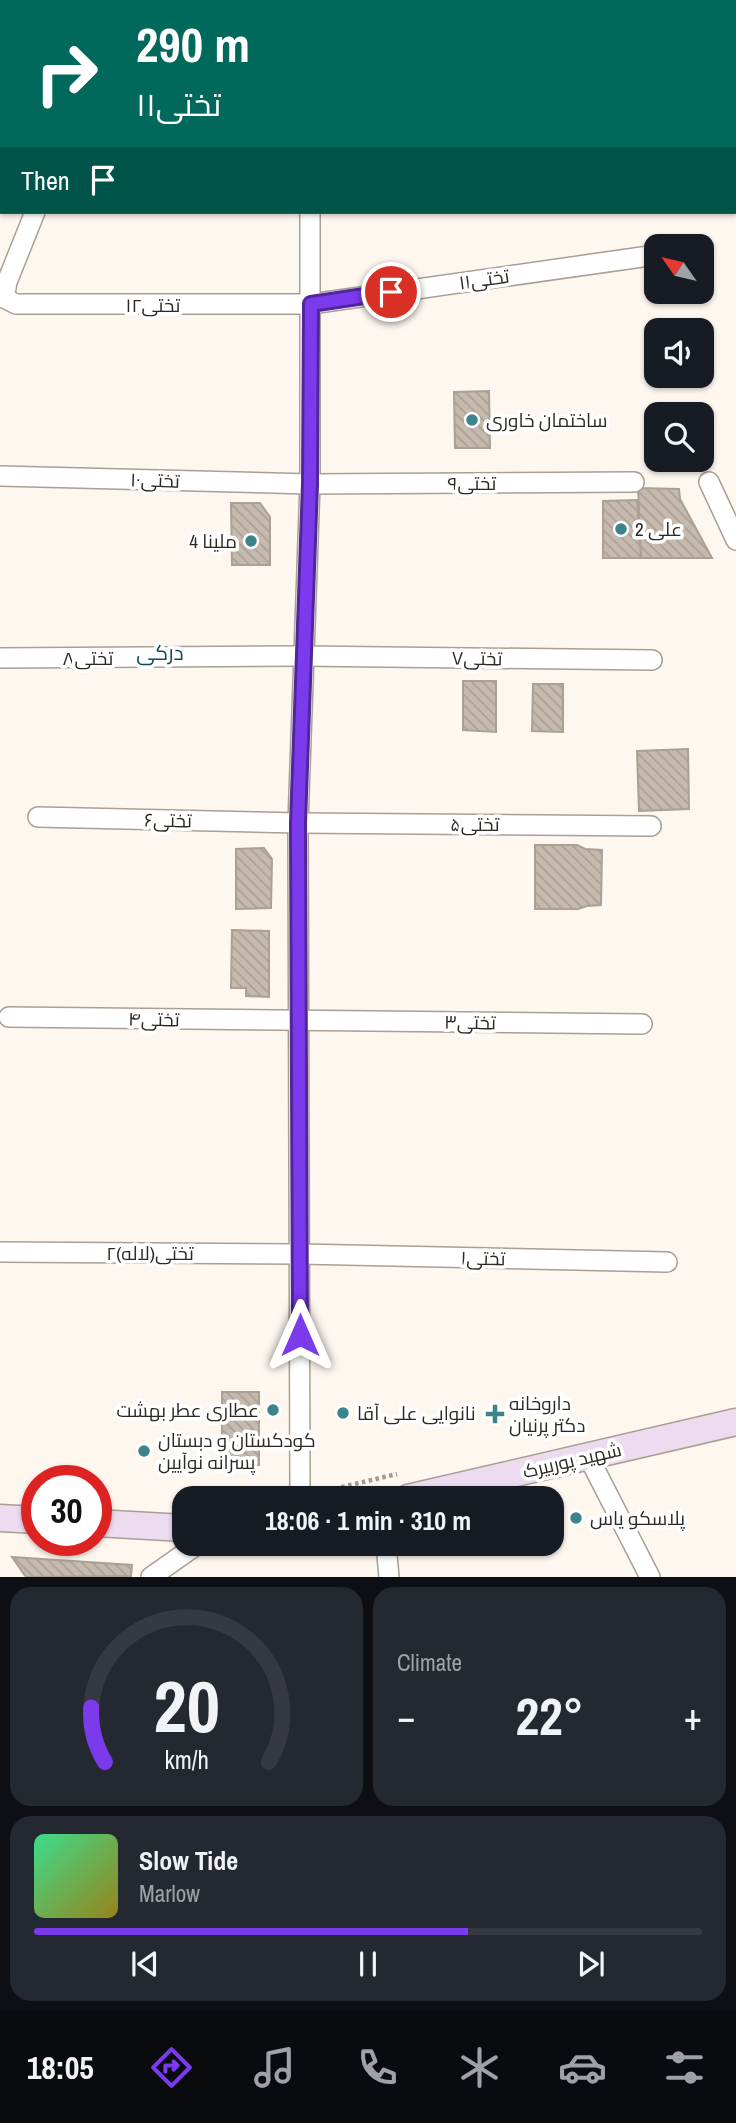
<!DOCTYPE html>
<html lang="en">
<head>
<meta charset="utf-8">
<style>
	:root { --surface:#171b24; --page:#242831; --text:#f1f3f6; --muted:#9ea1a6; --line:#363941; --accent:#7c3aed }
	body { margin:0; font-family:"Archivo Narrow",Cairo,sans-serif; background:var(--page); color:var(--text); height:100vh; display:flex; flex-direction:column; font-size:26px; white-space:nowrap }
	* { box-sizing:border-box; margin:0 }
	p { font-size:23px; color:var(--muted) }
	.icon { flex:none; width:38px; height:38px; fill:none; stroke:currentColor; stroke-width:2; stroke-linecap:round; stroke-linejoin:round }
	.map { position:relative; height:1577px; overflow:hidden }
	.sheet { display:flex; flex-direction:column; gap:10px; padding:10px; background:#0d0f14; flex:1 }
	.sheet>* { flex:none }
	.top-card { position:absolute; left:0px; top:0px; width:737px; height:214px; box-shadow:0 2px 5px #0004; background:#00695c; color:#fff; overflow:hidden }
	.needle { width:46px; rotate:304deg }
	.tools { position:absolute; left:644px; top:234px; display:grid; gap:14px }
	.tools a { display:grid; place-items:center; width:70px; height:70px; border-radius:14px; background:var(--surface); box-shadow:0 2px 5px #0004; font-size:35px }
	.speed { position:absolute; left:21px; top:1465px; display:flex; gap:14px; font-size:35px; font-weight:700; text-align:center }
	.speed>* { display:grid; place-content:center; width:91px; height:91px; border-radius:50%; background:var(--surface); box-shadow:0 2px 5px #0004; line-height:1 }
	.speed .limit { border:10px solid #d22; background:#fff; color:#111 }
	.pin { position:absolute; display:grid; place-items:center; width:60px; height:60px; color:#fff; margin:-30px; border:4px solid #fff; border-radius:50%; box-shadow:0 2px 7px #0007 }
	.me { position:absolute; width:77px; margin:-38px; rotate:0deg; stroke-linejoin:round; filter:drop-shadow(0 0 5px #0008) }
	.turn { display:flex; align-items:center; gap:24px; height:147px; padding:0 21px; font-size:32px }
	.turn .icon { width:91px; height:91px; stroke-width:2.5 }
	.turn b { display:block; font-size:49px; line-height:60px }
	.then { display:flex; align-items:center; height:66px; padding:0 21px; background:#0003; gap:14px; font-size:26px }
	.big { font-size:52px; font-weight:800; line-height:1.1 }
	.sheet .widget { flex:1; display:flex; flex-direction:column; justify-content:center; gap:10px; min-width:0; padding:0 24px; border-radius:21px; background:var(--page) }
	.sheet .dial { align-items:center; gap:0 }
	.dial svg { height:182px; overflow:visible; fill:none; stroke:var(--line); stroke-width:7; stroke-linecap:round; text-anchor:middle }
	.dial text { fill:var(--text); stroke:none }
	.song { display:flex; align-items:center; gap:21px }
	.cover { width:84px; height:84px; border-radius:10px; background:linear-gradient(135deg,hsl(150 70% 55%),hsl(50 70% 35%)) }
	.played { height:7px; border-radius:4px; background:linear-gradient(90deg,var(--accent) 65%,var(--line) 65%) }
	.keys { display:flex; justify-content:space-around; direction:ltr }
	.heat { display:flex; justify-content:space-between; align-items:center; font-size:38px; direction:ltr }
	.sheet .tiles { flex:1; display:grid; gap:10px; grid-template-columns:1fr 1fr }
	.widget:last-child { grid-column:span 2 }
	.trip { position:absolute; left:172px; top:1486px; width:392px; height:70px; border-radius:21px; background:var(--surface); box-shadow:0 2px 5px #0004; font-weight:800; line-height:70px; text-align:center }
	.tabs { display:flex; height:112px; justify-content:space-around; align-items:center; background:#090b0e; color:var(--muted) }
	.tabs .icon { width:49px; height:49px }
	.tabs .selected { color:var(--accent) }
	.tabs b { font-size:32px; color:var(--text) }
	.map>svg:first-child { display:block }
	.building { fill:url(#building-back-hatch); stroke:#aaa094; stroke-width:2 }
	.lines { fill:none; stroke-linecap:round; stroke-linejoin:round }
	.street-casing { stroke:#a99f93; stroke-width:22 }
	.secondary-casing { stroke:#a99f93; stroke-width:29 }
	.path { stroke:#9f9993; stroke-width:4.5; stroke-dasharray:3.5 3.5; stroke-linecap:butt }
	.street { stroke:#fff; stroke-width:19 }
	.secondary { stroke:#eddcf0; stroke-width:26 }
	.route-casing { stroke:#51269a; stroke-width:18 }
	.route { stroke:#7c3aed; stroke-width:12 }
	.poi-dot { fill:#3c848c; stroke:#fff; stroke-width:2.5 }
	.labels { text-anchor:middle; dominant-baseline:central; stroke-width:7; stroke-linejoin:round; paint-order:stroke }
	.street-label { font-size:19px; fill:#2d2824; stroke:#fff }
	.poi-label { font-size:19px; fill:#2d2824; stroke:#fff; text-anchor:start }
	.neighbourhood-label { font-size:21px; fill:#0f4d53; stroke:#fff }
</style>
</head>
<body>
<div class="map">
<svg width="736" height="1577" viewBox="0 0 736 1577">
	<defs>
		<pattern id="building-back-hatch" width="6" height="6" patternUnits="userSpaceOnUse" patternTransform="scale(1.75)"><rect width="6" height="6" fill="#c6baaf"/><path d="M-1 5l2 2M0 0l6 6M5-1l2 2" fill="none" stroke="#aaa096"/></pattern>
	</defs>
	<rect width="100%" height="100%" fill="#fef7f0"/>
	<g class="building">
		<path d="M489,391L490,448H455L454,392Z"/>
		<path d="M638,488L679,489L680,499L712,558H641Z"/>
		<path d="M637,500L641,558H603V501Z"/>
		<path d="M231,503H260L270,517V565H232Z"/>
		<path d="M463,681H496V732L463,730Z"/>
		<path d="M533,684H563V732L532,731Z"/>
		<path d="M688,749L689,809L639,811L637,751Z"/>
		<path d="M535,845H577L585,849L602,850L601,905L587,906L578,909H535Z"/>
		<path d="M264,848L272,859L271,908L236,909V849Z"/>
		<path d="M232,930L269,931V997L246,996V988H231Z"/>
		<rect x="222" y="1392" width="37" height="73"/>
		<path d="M12,1557L132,1565L131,1576L26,1577Z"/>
	</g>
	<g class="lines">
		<g class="street-casing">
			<g id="street">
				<path d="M303,0V2"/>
				<path d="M735,8L736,7"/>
				<path d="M35,212L7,282L5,294L6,299L16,304H311L656,255"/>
				<path d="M0,476L310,484L634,482"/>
				<path d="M709,482L736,540"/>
				<path d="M0,658L302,656L652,660"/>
				<path d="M38,817L298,823L651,826"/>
				<path d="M9,1017L642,1024"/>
				<path d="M0,1252L300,1254L667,1262"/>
				<path d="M588,1456L650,1577"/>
				<path d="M300,1498L298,823L310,484V212"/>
				<path d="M386,1544L389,1577"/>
				<path d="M151,1577L198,1544"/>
			</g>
		</g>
		<g class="secondary-casing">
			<g id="secondary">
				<path d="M408,1498L736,1422"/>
				<path d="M0,1518L37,1520"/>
				<path d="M96,1523L184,1528"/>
			</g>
		</g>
		<path class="path" d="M321,1492L397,1474"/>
		<use href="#street" class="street"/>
		<use href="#secondary" class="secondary"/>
	</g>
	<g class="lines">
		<g class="route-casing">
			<path id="route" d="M300,1335L298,823L310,484L311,304L391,292"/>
		</g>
		<use href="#route" class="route"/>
	</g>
	<g class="poi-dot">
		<circle cx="472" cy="420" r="7"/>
		<circle cx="621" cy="529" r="7"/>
		<circle cx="251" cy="541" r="7"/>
		<circle cx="273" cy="1410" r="7"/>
		<circle cx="343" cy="1413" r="7"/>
		<path d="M491.5 1403.5h7v7h7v7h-7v7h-7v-7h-7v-7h7z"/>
		<circle cx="144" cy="1451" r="7"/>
		<circle cx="576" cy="1518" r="7"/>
	</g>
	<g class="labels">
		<g class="street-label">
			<text transform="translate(484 279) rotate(-8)">تختی۱۱</text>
			<text x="153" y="305">تختی۱۲</text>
			<text transform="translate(155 480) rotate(2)">تختی۱۰</text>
			<text x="472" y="483">تختی۹</text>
			<text x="88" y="658">تختی۸</text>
			<text transform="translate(477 658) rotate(1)">تختی۷</text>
			<text transform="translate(168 820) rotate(1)">تختی۶</text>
			<text x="475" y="824">تختی۵</text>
			<text transform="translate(154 1019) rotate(1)">تختی۴</text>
			<text transform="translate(470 1022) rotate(1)">تختی۳</text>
			<text x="150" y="1253">۲تختی(لاله)</text>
			<text transform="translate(483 1258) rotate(1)">تختی۱</text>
			<text transform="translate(572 1460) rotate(-13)">شهید پوربیرک</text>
		</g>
		<g class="poi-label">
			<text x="486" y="420">ساختمان خاوری</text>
			<text x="635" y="529">علی 2</text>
			<text x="237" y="541" text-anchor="end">ملینا 4</text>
			<text x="509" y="1403">داروخانه<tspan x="509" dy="22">دکتر پرنیان</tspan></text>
			<text x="259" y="1410" text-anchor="end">عطاری عطر بهشت</text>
			<text x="357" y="1413">نانوایی علی آقا</text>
			<text x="158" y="1440">کودکستان و دبستان<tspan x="158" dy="22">پسرانه نوآیین</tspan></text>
			<text x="590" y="1518">پلاسکو یاس</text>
		</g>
		<g class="neighbourhood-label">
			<text x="160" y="652">درکی</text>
		</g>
	</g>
</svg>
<div class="tools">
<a><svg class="needle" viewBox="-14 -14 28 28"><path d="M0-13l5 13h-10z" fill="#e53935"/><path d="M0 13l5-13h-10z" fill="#9ea1a6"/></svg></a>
<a><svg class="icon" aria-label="sound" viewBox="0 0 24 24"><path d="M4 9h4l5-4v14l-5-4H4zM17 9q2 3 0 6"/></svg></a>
<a><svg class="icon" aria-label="search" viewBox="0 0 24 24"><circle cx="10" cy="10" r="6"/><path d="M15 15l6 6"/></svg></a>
</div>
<div class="speed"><div class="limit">30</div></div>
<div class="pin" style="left:391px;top:292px;background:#d93025"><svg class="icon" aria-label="arrive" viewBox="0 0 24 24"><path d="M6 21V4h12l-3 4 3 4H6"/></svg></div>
<svg class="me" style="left:300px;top:1335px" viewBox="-20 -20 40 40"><path d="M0-17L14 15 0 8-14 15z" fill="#7c3aed" stroke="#fff" stroke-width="4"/></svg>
<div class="trip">18:06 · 1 min · 310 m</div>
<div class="top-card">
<div class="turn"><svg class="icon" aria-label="right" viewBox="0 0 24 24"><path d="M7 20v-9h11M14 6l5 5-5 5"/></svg><div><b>290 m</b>تختی۱۱</div></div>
<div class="then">Then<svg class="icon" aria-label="arrive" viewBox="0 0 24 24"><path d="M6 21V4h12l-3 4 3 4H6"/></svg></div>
</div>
</div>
<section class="sheet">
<div class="tiles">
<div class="widget dial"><svg viewBox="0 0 100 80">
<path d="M14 69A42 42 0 1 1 86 69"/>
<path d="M14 69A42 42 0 0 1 8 45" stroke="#7c3aed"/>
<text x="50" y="56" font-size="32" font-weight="700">20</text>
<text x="50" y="72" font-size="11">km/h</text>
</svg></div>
<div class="widget"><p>Climate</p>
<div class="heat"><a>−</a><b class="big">22°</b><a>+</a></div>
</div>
<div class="widget">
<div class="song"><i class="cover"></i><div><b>Slow Tide</b><p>Marlow</p></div></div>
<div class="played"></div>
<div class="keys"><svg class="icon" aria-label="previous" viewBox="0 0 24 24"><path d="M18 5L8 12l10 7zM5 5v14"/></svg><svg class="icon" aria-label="pause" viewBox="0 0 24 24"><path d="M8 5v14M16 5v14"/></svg><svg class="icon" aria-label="next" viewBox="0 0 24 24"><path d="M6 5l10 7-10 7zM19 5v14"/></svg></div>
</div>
</div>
</section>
<nav class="tabs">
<b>18:05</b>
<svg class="icon selected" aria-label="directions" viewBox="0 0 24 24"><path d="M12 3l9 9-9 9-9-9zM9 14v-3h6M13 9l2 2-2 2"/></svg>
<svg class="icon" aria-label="music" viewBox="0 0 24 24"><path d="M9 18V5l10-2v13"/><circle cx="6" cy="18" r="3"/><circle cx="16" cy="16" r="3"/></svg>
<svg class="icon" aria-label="phone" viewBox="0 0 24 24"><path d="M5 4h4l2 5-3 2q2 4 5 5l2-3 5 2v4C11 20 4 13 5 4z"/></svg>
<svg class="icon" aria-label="climate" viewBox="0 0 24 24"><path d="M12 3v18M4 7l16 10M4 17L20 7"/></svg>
<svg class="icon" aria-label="car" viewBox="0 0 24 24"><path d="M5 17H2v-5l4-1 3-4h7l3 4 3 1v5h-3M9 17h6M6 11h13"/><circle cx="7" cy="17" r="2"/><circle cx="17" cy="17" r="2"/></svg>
<svg class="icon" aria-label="filters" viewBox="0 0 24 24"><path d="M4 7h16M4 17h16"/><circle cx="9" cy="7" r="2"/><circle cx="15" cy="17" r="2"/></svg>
</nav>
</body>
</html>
